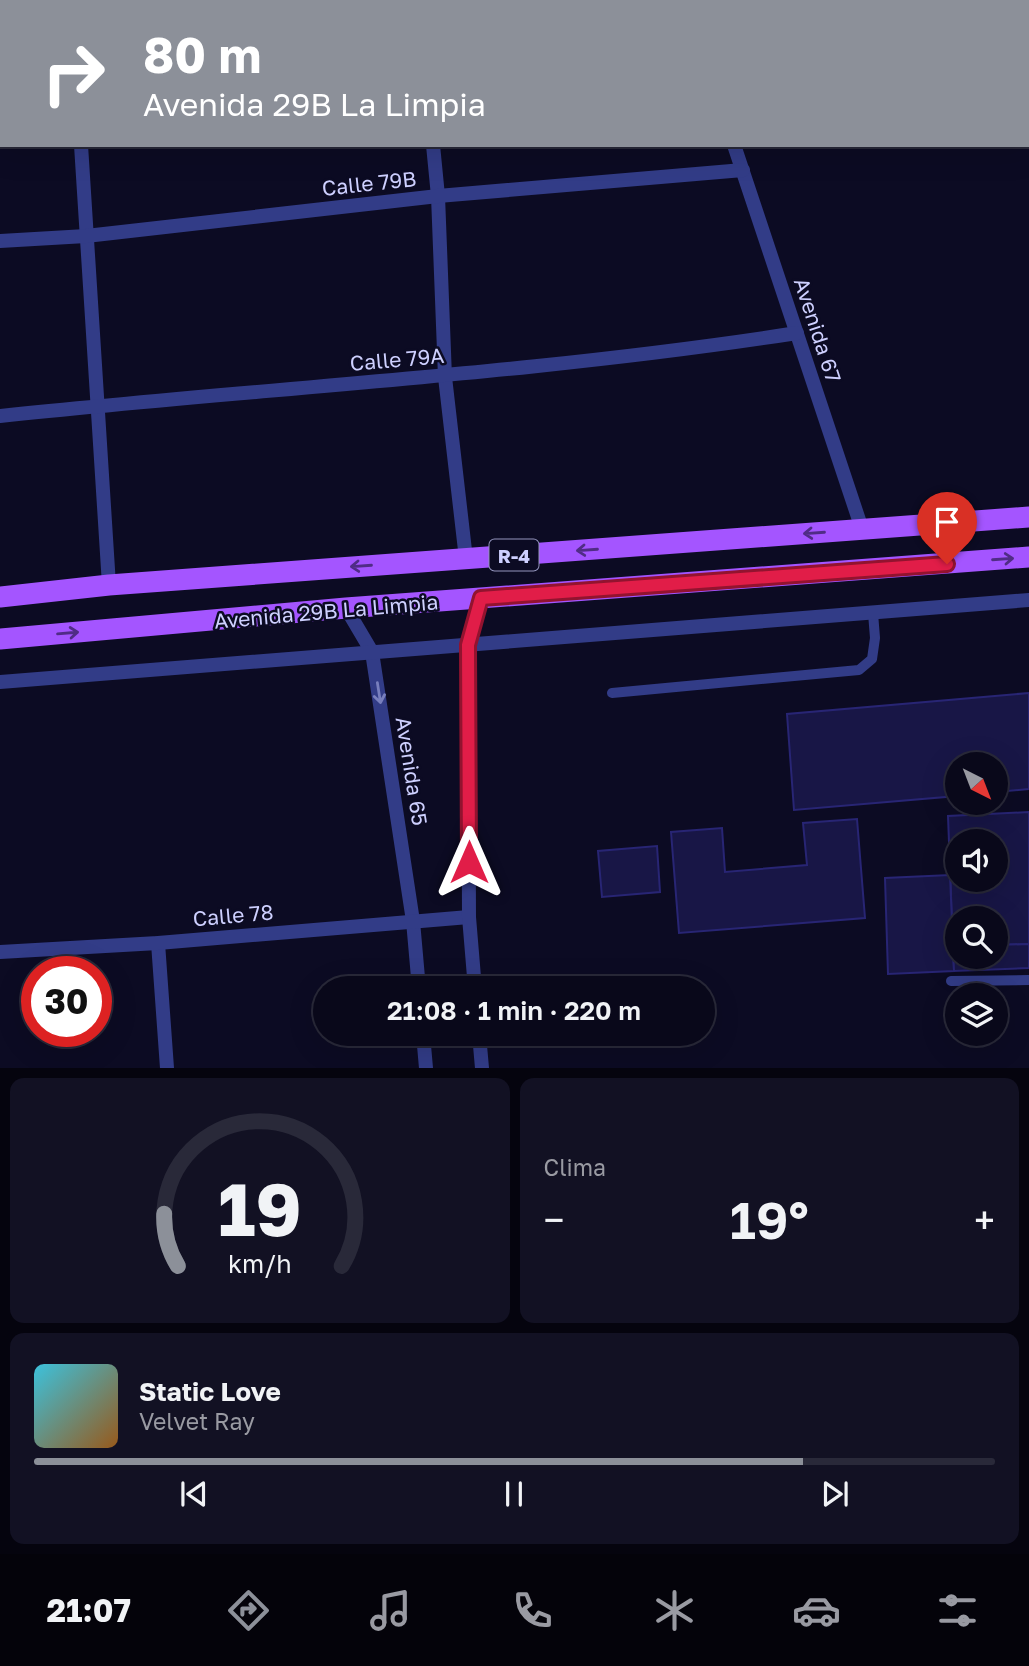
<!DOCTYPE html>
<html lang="es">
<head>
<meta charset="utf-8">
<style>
	:root { --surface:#09081a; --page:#121123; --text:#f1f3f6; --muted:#999aa2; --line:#292939; --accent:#8c9099 }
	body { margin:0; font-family:"Golos Text",sans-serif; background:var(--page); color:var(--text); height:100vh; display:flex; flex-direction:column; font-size:26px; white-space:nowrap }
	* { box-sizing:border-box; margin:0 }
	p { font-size:23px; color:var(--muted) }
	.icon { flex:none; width:38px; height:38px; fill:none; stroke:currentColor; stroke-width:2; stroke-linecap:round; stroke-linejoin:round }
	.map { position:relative; height:1068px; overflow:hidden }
	.details { display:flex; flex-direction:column; gap:10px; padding:10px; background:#05040e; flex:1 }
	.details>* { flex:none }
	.guide { position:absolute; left:0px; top:0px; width:1029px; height:147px; box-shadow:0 7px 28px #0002,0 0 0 2px var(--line); background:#8c9099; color:#fff; overflow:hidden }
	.needle { width:46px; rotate:138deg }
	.fabs { position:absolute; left:945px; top:752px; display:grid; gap:14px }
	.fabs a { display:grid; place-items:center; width:63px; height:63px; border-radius:50%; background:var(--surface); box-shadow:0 7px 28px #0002,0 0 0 2px var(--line); font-size:35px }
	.speed { position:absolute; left:21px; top:956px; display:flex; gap:14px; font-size:35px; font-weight:700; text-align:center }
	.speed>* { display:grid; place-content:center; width:91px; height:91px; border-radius:50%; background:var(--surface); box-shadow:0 7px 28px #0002,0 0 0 2px var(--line); line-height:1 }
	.speed .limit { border:10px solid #d22; background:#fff; color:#111 }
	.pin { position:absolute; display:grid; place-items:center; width:60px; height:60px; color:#fff; margin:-72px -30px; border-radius:50% 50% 50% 0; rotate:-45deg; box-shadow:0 0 7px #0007 }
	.pin .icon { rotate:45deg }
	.me { position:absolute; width:77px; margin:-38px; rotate:0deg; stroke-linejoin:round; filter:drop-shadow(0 0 5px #0008) }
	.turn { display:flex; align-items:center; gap:24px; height:147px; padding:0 28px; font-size:32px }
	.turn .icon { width:91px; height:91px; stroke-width:2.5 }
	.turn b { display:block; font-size:49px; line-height:60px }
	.big { font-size:52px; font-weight:600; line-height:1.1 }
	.details .widget { flex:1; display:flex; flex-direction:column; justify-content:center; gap:10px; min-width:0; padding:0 24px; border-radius:14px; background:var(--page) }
	.details .dial { align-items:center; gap:0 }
	.dial svg { height:182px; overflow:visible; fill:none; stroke:var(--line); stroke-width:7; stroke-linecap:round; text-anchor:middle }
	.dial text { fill:var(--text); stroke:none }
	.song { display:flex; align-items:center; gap:21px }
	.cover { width:84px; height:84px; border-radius:10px; background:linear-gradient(135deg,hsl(190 70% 55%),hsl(30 70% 35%)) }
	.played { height:7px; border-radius:4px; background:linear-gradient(90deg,var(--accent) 80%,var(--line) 80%) }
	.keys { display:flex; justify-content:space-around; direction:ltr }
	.heat { display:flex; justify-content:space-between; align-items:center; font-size:38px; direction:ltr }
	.details .tiles { flex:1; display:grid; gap:10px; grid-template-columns:1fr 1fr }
	.widget:last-child { grid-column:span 2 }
	.trip { position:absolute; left:313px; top:976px; width:402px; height:70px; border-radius:35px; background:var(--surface); box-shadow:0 7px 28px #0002,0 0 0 2px var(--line); font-weight:600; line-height:70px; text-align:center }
	.tabs { display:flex; height:112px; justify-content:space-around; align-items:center; background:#04030a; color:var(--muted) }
	.tabs .icon { width:49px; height:49px }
	.tabs .active { color:var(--accent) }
	.tabs b { font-size:32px; color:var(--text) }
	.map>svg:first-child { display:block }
	.building { fill:#181646; stroke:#282574; stroke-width:2; fill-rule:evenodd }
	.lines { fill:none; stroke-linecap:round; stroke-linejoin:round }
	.lane { stroke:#323c87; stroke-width:10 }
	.street { stroke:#323c87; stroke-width:14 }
	.primary { stroke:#a455ff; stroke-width:21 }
	.oneway { stroke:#502c86 }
	.oneway2 { stroke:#787fbd }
	.route-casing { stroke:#92132f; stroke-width:18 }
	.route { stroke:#e11d48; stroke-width:12 }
	.labels { text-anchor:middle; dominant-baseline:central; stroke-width:5; stroke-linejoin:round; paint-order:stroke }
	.shield { fill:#0c0b23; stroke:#9495bd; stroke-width:2 }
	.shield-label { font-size:19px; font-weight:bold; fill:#ced0ff }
	.street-label { font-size:21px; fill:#ced0ff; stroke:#0c0b23 }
</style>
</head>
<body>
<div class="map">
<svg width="1029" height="1068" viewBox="0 0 1029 1068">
	<rect width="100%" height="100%" fill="#0c0b23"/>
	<g class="building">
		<path d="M1029,693V789L996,792V765H957V796L794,810L787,714Z"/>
		<path d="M1029,812V944L996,945V919H957V947L953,948L948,816ZM957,842H996V880H957Z"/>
		<path d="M857,819L865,918L679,933L671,832L722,828L725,872L807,865L803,823Z"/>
		<path d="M657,846L660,892L602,897L598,851Z"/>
		<path d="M950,875L954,971L888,974L885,878Z"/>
		<path d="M1029,944V968L954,971L953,948L957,947V957H996V945Z"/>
	</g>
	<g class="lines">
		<g class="lane">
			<path d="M612,693L859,670L872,659L875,638L873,613"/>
			<path d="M951,981L1029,980"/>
		</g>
		<g class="street">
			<path d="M70,0V2"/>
			<path d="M422,0V2"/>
			<path d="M685,0L686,2"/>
			<path d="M1016,0V2"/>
			<path d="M1027,30L1029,34"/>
			<path d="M0,69L2,68"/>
			<path d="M81,145L109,585"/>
			<path d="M433,145L438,196L445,377L466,559"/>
			<path d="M734,145L862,529"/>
			<path d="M0,241L86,236L438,196L743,170"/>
			<path d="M0,416C266,388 533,374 797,333"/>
			<path d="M346,608L372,652L413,921L419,989"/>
			<path d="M0,682L1029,600"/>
			<path d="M158,943L167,1068"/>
			<path d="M0,952L158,943L469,917"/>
			<path d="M475,989L469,917L468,645L481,599"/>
			<path d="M423,1034L426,1068"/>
			<path d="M479,1034L482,1068"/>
		</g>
		<g class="primary">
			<path d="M0,597L109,585L1029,517"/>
			<path d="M0,639L346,608L1029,557"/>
		</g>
	</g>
	<defs><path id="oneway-shaft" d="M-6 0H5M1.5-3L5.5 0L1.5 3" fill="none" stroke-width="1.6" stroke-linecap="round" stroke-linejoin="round" transform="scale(1.75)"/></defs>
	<g class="oneway">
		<use href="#oneway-shaft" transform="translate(814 533) rotate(176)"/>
		<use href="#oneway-shaft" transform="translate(587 550) rotate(176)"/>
		<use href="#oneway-shaft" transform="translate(1003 559) rotate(-4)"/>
		<use href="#oneway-shaft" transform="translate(361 566) rotate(176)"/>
		<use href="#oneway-shaft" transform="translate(68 633) rotate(-5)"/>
	</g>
	<use class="oneway2" href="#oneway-shaft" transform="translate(379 693) rotate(81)"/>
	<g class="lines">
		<g class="route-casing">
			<path id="route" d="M469,862L468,645L481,598L947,564"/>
		</g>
		<use href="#route" class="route"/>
	</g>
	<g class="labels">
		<rect class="shield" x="489.5" y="539.5" width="49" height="31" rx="5"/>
		<g class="shield-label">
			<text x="514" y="555">R-4</text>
		</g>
		<g class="street-label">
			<text transform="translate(369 183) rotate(-6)">Calle 79B</text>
			<text transform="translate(818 330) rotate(72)">Avenida 67</text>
			<text transform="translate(397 359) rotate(-5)">Calle 79A</text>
			<text transform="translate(326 611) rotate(-5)">Avenida 29B La Limpia</text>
			<text transform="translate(412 771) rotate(81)">Avenida 65</text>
			<text transform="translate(233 915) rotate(-5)">Calle 78</text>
		</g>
	</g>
</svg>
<div class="fabs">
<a><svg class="needle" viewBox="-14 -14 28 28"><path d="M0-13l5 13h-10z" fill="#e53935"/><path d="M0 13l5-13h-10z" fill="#999aa2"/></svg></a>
<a><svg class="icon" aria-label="sound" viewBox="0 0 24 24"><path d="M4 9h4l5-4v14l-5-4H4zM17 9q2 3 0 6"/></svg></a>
<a><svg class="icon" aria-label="search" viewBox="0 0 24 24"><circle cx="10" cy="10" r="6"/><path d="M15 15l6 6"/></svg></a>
<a><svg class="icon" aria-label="layers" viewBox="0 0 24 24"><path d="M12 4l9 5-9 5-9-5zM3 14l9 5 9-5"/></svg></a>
</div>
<div class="speed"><div class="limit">30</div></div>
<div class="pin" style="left:947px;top:564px;background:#d93025"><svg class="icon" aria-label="arrive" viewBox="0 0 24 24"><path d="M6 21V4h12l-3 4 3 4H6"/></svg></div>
<svg class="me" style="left:469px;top:862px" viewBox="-20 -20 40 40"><path d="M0-17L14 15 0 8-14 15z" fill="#e11d48" stroke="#fff" stroke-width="4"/></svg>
<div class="trip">21:08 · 1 min · 220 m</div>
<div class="guide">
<div class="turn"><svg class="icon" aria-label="right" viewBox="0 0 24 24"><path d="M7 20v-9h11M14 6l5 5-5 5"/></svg><div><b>80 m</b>Avenida 29B La Limpia</div></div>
</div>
</div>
<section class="details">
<div class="tiles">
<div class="widget dial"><svg viewBox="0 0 100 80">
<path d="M14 69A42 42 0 1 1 86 69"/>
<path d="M14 69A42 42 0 0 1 8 46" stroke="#8c9099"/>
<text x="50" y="56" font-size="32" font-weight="700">19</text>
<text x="50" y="72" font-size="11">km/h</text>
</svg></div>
<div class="widget"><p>Clima</p>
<div class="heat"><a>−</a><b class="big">19°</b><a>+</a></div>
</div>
<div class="widget">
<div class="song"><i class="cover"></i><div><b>Static Love</b><p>Velvet Ray</p></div></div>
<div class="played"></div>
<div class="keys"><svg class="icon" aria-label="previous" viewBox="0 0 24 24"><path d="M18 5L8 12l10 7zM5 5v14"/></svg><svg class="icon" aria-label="pause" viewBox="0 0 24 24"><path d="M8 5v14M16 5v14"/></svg><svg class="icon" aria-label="next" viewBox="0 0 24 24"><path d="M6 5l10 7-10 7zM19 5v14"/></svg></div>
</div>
</div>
</section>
<nav class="tabs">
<b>21:07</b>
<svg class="icon active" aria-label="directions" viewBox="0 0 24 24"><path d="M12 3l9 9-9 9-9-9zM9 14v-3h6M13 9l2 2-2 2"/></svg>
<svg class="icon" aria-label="music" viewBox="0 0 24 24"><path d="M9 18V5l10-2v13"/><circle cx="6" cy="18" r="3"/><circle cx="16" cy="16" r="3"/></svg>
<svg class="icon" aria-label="phone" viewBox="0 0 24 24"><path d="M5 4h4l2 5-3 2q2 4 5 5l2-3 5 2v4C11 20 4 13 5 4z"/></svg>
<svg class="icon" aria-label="climate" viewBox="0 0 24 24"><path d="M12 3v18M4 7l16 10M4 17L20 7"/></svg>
<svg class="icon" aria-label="car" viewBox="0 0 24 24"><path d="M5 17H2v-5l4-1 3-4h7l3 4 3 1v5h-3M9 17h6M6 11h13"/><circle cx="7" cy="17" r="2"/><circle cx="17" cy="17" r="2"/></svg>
<svg class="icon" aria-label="filters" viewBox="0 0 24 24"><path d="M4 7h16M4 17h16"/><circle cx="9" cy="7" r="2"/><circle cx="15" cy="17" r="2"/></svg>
</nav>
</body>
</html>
